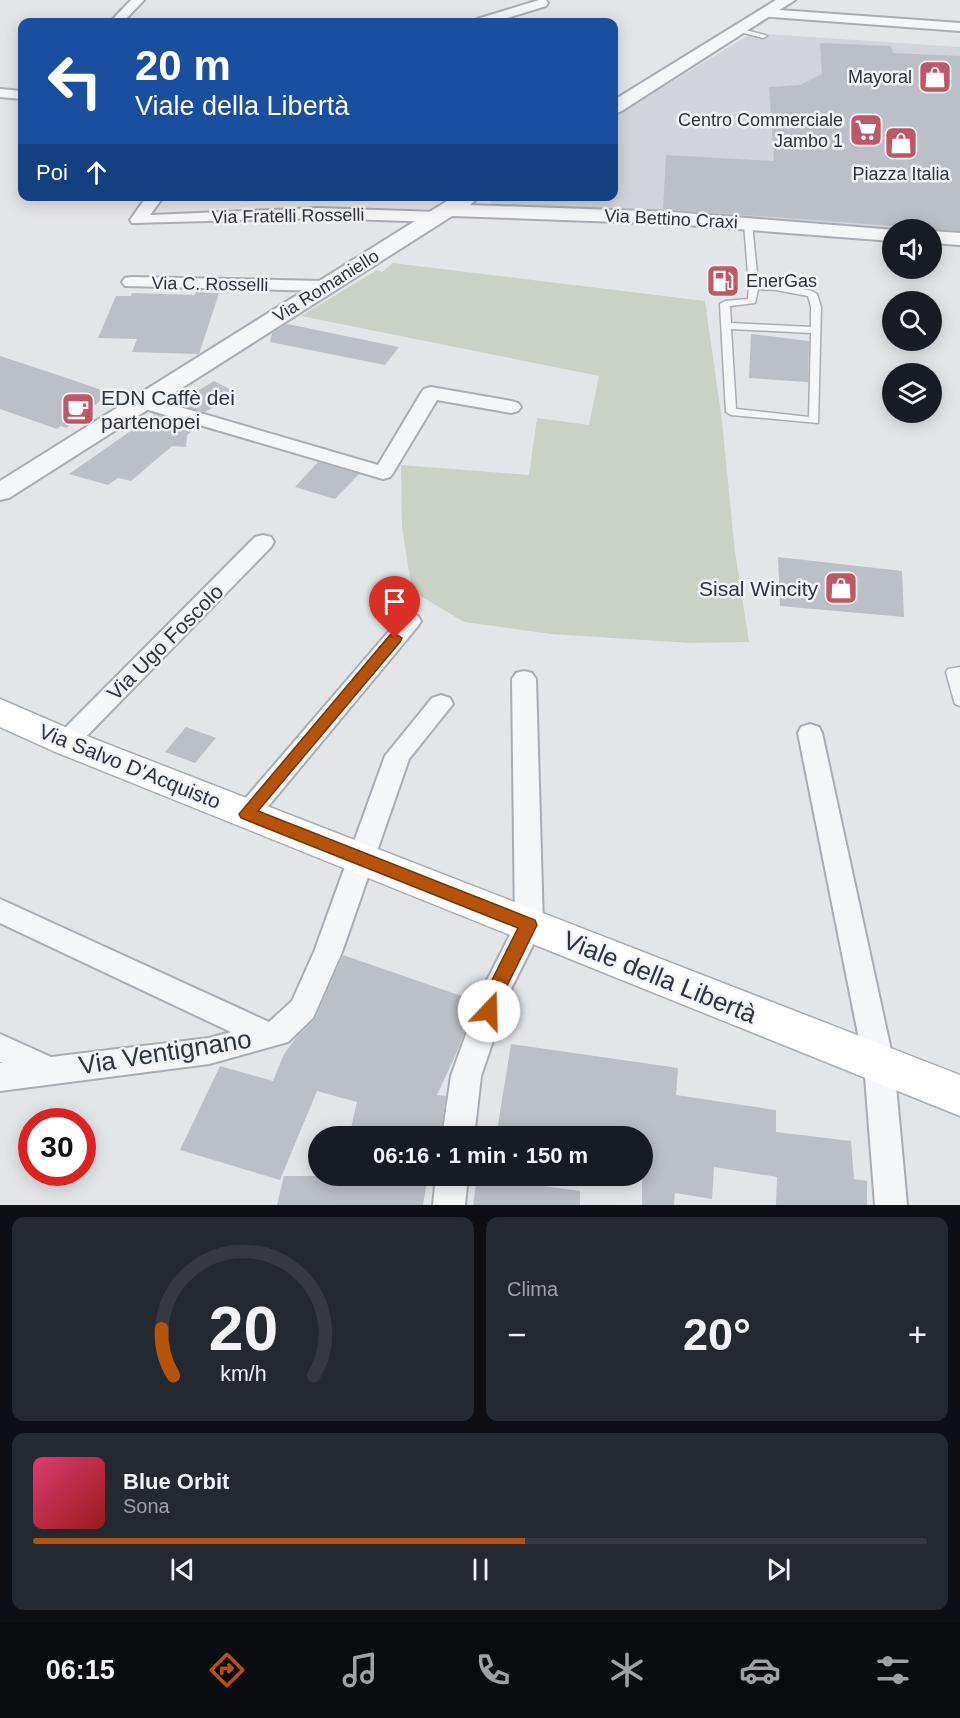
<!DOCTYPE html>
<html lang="it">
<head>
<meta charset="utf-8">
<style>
	:root { --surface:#171b24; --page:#242831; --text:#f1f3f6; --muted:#9ea1a6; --line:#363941; --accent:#b45309 }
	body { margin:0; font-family:Arial,sans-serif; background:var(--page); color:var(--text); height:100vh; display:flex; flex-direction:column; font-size:22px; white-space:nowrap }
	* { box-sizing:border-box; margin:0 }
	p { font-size:20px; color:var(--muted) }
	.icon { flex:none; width:33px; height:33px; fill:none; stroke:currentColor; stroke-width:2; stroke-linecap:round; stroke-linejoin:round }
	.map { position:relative; height:1205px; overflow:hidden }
	.drawer { display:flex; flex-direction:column; gap:12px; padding:12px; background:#0d0f14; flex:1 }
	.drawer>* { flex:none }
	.banner { position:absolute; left:18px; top:18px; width:600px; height:183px; border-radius:12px; box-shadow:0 3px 15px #0003; background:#1a4fa0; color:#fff; overflow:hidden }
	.tools { position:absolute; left:882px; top:219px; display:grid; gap:12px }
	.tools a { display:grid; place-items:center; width:60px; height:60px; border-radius:50%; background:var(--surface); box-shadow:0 3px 15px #0003; font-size:30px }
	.speed { position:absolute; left:18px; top:1108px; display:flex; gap:12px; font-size:30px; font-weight:700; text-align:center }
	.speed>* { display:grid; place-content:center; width:78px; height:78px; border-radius:50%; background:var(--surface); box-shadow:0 3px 15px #0003; line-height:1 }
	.speed .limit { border:9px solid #d22; background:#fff; color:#111 }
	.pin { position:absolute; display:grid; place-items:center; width:51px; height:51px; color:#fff; margin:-62px -26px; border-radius:50% 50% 50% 0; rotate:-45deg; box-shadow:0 0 6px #0007 }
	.pin .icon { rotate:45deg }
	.me { position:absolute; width:66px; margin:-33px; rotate:21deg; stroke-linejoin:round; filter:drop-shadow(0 0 4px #0008) }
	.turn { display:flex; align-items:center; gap:21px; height:126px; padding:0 18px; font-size:27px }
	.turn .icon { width:78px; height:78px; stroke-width:2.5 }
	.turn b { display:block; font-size:42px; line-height:51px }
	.then { display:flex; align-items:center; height:57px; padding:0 18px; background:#0003; gap:12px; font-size:22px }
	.big { font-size:45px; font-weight:700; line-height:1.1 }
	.drawer .card { flex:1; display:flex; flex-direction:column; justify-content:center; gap:9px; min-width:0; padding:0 21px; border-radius:12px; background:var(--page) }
	.drawer .dial { align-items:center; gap:0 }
	.dial svg { height:156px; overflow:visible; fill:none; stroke:var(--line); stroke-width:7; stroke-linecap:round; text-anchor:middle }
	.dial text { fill:var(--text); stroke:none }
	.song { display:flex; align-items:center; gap:18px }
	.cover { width:72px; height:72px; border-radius:9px; background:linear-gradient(135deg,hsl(340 70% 55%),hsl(0 70% 35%)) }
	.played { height:6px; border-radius:3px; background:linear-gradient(90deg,var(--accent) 55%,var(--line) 55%) }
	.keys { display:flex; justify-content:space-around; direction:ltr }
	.heat { display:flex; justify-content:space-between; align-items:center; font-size:33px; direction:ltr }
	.drawer .tiles { flex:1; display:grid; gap:12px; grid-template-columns:1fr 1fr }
	.card:last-child { grid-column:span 2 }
	.trip { position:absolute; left:308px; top:1126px; width:345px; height:60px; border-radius:30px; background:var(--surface); box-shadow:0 3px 15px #0003; font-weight:700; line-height:60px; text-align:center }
	.dock { display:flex; height:96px; justify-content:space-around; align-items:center; background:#090b0e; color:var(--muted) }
	.dock .icon { width:42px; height:42px }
	.dock .selected { color:var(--accent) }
	.dock b { font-size:27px; color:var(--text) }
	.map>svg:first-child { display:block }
	.built { fill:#d1d5db }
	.green { fill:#c9d2c5 }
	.building { fill:#bbbfc6 }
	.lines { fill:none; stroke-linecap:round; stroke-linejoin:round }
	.service-casing { stroke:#a8adb3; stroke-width:3 }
	.minor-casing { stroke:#a8adb3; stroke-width:4 }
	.tertiary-casing { stroke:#a8adb3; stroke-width:4 }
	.secondary-casing { stroke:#a8adb3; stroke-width:3 }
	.service { fill:#f5f6f8; fill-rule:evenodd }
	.minor { fill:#f5f6f8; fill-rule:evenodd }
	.tertiary { fill:#f5f6f8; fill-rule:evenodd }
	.secondary { fill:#fff; fill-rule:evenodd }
	.route { fill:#b45309; stroke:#753606; stroke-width:1.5 }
	.labels { text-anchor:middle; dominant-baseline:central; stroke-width:5; stroke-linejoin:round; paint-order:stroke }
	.far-poi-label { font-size:18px; fill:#2c3440; stroke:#f2f4f7; text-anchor:end }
	.far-street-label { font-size:18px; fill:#2c3440; stroke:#f2f4f7 }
	.poi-label { font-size:21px; fill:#2c3440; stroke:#f2f4f7; text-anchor:start }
	.street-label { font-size:21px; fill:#2c3440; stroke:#f2f4f7 }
	.near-street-label { font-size:26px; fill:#2c3440; stroke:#f2f4f7 }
</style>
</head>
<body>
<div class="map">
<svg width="960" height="1205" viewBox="0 0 960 1205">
	<rect width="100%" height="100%" fill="#e3e6e9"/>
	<path class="built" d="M752,33L960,47V233L932,232V230L898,229L725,218L643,211L493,204L486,197L614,196V117Z"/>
	<path class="green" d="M393,263L705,301L722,421L735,552L749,642L690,643L551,634L464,622L412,591L402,527L401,465L529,475L537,418L589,425L599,376L301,316L377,270L382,272Z"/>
	<g class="building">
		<path d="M820,43L891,46L893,53L960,56V231L663,209L666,155L774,161L769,87L800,85L822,74Z"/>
		<path d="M196,292L219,293L199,354L132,352L137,339L98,338L116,296H131L132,293L195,295Z"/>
		<path d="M287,324L399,347L385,365L270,342L272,333Z"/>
		<path d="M751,334L809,341L808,382L749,378Z"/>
		<path d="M0,356L61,376L110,393L66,428L61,426L57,429L0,409Z"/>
		<path d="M214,381L237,393L205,412L176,404Z"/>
		<path d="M155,414L198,427L187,435L186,447L172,446L131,481L118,478L108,485L69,474Z"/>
		<path d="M318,462L359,474L335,499L295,487Z"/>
		<path d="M778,557L902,571L904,617L780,606Z"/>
		<path d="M186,727L216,738L195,763L165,752Z"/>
		<path d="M343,955L476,1001L457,1052L437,1095L446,1096L440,1137H349L357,1102L317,1091L280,1180L180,1150L220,1066L273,1081L284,1054L295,1039L315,1019Z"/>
		<path d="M511,1044L678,1068L676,1095L776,1110V1132L851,1141L854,1179L867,1181V1205H776L777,1177L714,1167L712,1199L675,1193L674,1205H642V1137H496Z"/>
		<path d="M284,1176H428L423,1205H277Z"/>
		<path d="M477,1177L580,1191V1205H473Z"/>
	</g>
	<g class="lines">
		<g class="service-casing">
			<g id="service">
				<path d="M738,28L765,35L767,36L763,38L736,31L735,30Z"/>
				<path d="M748,221L752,224L758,283L776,284L812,291L817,294L821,307L818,423L731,415L726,412L720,304L725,301L748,299L749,286L744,224ZM758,289L776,290L808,296L811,307V327L731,323L730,306L755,303ZM731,329L811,333L809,417L736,409Z"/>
				<path d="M960,667V706L955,704L954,701L946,672L948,669Z"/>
			</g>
		</g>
		<g class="minor-casing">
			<g id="minor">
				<path d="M131,0H144L123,22H110Z"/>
				<path d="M539,0H546L548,3L546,6L494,22H476L477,19Z"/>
				<path d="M765,9L960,23V31L760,16L759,13Z"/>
				<path d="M0,89L22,91V99L0,97Z"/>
				<path d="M147,196H164L150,215L318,208L437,212L445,217L437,222L318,218L132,223L130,220Z"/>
				<path d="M131,277L324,281L330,282L333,286L330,290L324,291L125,286L122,282L125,278Z"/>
				<path d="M431,387L511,401L518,403L521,407L518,411L511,413L437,400L393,473L390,477L383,479L135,406L132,402L135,398H149L378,465L421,393L424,389Z"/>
				<path d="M263,535L271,537L274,542L271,547L75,748L66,751L57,748L54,742L57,736L255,537Z"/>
				<path d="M410,613L418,616L421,621L418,626L256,821L247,824L238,821L234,814L238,807L402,616Z"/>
				<path d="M524,671L532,673L536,679L543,925L510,991L481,1076L474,1137H442L451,1076L482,990L515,925L512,679L516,673Z"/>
				<path d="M441,695L450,698L453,704L409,759L342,952L313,1018L288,1042L209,1064L0,1091V1063H3L0,1062V1034L51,1057L209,1038L231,1032L0,923V899L269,1022L292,1001L314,952L385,756L432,698Z"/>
				<path d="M810,724L819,727L822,733L894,1064L907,1205H875L864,1064L798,733L801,727Z"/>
				<path d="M436,1176H468L465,1205H433Z"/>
			</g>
		</g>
		<g class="tertiary-casing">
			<g id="tertiary">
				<path d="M776,0H795L620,112L614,113V100Z"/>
				<path d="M455,196H480L470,205L673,212L895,230H892V241L673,224L452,216L9,498L0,500V481Z"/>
				<path d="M932,231L960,233V245L932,243Z"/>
			</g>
		</g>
		<g class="secondary-casing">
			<path id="secondary" d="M0,699L79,733L960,1075V1116L53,751L0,727Z"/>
		</g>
		<use href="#service" class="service"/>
		<use href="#minor" class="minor"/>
		<use href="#tertiary" class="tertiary"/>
		<use href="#secondary" class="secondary"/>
	</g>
	<path class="route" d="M395,634L402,638L400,642L258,811L535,920L537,925L505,990L495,1017L489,1019L482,1017L480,1011L487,990L518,928L241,818L239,814L390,635Z"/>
	<defs>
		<g id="shop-square" transform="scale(1.725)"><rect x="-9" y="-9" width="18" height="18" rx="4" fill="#c05668" stroke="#f2f4f7"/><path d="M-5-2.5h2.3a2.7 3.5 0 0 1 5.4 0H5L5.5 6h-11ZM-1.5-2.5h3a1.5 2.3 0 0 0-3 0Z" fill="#fff"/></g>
		<g id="supermarket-square" transform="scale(1.725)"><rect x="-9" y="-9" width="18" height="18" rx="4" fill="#c05668" stroke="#f2f4f7"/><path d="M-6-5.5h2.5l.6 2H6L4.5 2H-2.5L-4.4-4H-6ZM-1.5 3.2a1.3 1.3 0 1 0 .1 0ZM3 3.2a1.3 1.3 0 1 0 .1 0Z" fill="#fff"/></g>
		<g id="fuel-square" transform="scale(1.725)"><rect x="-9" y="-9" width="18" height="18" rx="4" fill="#c05668" stroke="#f2f4f7"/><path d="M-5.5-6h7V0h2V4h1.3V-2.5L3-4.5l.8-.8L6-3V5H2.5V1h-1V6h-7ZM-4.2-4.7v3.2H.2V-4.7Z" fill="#fff"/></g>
		<g id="cafe-square" transform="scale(1.725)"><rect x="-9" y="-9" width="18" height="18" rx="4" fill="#c05668" stroke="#f2f4f7"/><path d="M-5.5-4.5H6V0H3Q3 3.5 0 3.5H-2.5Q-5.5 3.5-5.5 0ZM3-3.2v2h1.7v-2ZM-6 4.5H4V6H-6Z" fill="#fff"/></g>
	</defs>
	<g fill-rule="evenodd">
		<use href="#shop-square" x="935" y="77"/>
		<use href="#supermarket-square" x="866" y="130"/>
		<use href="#shop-square" x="901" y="143"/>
		<use href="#fuel-square" x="723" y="281"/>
		<use href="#cafe-square" x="78" y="409"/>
		<use href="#shop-square" x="841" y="588"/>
	</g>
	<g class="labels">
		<g class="far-poi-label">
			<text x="912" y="77">Mayoral</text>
			<text x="843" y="120">Centro Commerciale<tspan x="843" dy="21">Jambo 1</tspan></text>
			<text x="901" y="174" text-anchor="middle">Piazza Italia</text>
			<text x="746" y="281" text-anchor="start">EnerGas</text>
		</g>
		<g class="far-street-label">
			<text transform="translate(288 216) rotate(-1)">Via Fratelli Rosselli</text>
			<text transform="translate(671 219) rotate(3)">Via Bettino Craxi</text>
			<text transform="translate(210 284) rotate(1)">Via C. Rosselli</text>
			<text transform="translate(326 286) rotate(-32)">Via Romaniello</text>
		</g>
		<g class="poi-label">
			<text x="101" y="397">EDN Caffè dei<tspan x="101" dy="24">partenopei</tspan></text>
			<text x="818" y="588" text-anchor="end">Sisal Wincity</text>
		</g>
		<g class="street-label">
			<text transform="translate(165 642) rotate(-45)">Via Ugo Foscolo</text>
			<text transform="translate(130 766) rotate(22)">Via Salvo D'Acquisto</text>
		</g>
		<g class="near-street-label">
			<text transform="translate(660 977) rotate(22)">Viale della Libertà</text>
			<text transform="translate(165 1052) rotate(-9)">Via Ventignano</text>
		</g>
	</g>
</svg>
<div class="tools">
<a><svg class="icon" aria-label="sound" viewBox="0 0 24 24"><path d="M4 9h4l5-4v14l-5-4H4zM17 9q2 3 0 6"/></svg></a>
<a><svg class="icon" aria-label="search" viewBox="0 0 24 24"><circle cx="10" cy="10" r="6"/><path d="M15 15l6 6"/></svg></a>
<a><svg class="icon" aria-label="layers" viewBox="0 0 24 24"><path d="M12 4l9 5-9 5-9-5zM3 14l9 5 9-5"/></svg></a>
</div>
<div class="speed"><div class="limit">30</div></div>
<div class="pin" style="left:395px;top:638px;background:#d93025"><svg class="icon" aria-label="arrive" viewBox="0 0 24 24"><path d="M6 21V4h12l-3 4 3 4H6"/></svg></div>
<svg class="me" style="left:489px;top:1011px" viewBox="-20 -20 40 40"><circle r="19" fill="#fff"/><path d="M0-13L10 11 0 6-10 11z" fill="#b45309"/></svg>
<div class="trip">06:16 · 1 min · 150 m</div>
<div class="banner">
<div class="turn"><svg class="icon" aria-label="left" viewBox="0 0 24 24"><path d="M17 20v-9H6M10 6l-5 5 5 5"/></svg><div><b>20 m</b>Viale della Libertà</div></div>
<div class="then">Poi<svg class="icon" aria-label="ahead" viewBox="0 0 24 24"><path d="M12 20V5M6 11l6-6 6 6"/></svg></div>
</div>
</div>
<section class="drawer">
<div class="tiles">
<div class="card dial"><svg viewBox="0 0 100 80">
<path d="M14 69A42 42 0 1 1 86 69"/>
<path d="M14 69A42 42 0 0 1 8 45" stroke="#b45309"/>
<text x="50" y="56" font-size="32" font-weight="700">20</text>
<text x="50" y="72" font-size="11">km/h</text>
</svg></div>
<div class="card"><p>Clima</p>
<div class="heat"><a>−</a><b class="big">20°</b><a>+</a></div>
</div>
<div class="card">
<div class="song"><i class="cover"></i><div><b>Blue Orbit</b><p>Sona</p></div></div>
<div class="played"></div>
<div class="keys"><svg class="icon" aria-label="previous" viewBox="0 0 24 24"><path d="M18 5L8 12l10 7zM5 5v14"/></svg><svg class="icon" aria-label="pause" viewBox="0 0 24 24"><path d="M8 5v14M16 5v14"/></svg><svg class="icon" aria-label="next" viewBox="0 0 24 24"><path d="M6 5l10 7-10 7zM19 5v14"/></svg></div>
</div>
</div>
</section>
<nav class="dock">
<b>06:15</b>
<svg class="icon selected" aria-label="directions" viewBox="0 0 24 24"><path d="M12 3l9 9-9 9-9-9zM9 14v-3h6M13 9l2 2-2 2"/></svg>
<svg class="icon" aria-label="music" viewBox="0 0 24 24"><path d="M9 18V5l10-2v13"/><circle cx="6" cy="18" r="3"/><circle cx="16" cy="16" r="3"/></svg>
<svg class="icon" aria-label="phone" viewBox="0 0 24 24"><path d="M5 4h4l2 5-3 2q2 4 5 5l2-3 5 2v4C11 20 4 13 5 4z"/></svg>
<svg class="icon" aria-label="climate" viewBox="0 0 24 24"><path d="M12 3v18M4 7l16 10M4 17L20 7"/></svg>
<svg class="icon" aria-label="car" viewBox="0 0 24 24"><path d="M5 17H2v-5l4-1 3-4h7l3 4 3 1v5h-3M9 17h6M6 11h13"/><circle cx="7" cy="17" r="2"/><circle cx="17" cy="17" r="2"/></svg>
<svg class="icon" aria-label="filters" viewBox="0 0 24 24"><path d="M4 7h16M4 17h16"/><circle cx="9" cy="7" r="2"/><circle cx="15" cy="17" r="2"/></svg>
</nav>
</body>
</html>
